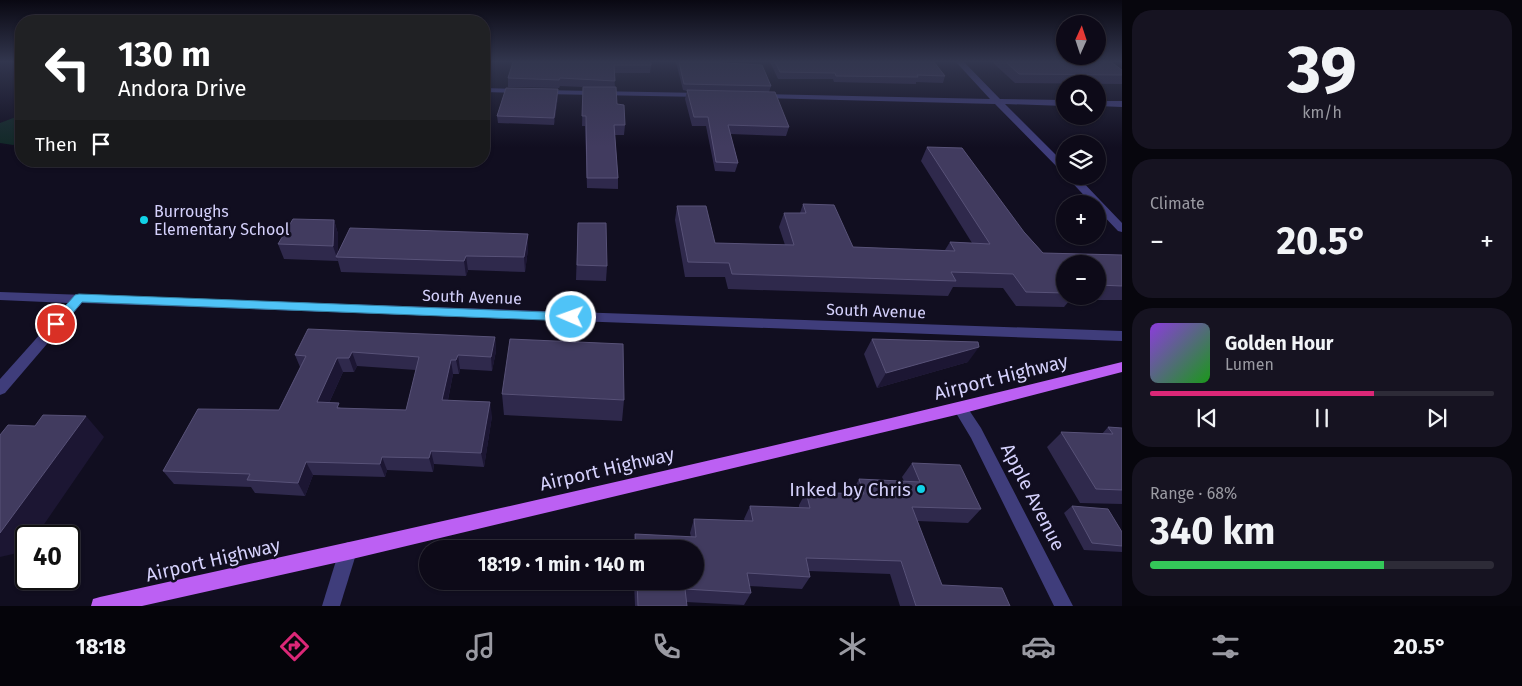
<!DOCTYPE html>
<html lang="en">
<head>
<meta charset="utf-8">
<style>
	:root { --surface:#0d0a18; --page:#161321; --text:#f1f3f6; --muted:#9a9aa2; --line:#2d2b37; --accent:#db2777 }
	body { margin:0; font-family:"Fira Sans",sans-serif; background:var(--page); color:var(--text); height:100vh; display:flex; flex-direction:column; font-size:19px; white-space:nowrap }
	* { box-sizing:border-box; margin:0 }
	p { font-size:16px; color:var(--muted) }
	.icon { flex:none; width:28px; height:28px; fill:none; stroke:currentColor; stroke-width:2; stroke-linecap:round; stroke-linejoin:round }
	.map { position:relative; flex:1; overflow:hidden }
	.panel { display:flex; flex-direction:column; gap:10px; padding:10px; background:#07060d; width:400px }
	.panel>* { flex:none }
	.top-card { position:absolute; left:15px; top:15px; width:475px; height:152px; border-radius:20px; box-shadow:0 1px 4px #0004,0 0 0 1px var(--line); background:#202124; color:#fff; overflow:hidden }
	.needle { width:32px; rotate:3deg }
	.fabs { position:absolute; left:1056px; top:15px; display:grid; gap:10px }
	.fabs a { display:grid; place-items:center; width:50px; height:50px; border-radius:50%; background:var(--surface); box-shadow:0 1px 4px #0004,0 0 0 1px var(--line); font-size:25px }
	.speed { position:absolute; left:15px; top:525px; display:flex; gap:10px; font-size:25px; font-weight:700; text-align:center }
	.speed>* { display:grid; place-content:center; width:65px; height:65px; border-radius:50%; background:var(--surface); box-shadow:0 1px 4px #0004,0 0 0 1px var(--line); line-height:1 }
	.speed .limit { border:2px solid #111; border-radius:8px; background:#fff; color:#111 }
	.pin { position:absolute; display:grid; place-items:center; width:42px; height:42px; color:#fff; margin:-21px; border:2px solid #fff; border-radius:50%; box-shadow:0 1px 5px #0007 }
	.me { position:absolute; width:55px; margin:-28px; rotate:272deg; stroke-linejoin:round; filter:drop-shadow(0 0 4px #0008) }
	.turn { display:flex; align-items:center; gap:18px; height:105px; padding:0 20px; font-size:22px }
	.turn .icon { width:65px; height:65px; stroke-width:2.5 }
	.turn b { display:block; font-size:35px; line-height:42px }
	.then { display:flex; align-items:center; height:48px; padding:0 20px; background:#0003; gap:10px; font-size:19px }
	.big { font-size:38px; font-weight:700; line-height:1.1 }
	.panel .card { flex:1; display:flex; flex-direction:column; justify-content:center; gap:8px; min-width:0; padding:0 18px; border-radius:20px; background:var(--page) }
	.panel .dial { align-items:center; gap:0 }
	.dial b { font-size:65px; line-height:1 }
	.song { display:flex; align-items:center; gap:15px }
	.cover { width:60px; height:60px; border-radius:8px; background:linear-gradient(135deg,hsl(270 70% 55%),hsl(120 70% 35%)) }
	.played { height:5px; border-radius:2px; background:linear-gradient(90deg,var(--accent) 65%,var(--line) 65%) }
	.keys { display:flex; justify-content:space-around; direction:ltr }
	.heat { display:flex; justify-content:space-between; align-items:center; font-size:28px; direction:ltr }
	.charge { height:8px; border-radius:4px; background:linear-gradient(90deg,#34c759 68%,var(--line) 0) }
	.trip { position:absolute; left:419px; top:540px; width:285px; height:50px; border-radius:25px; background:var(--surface); box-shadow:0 1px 4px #0004,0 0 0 1px var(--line); font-weight:700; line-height:50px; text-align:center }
	.tabs { display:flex; height:80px; justify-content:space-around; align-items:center; background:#05040a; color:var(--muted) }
	.tabs .icon { width:35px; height:35px }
	.tabs .on { color:var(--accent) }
	.tabs b { font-size:22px; color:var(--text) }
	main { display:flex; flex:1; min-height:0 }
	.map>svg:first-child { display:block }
	.green { fill:#122928 }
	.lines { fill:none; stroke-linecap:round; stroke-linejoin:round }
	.minor { fill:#3f3d7b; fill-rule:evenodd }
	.major { fill:#bc60f3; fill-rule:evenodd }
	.wall { fill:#2f294c; fill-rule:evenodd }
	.shaded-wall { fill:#1c1633 }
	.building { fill:#413b5f; stroke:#585278; fill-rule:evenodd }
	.route { fill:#4fc3f7; stroke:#337fa1 }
	.poi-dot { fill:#11d2e7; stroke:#110e20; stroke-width:2 }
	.labels { text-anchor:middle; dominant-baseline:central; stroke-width:5; stroke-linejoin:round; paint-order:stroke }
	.poi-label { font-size:16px; fill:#d5d1fc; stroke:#110e20; text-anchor:start }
	.street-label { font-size:16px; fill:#d5d1fc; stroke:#110e20 }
	.near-street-label { font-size:19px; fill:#d5d1fc; stroke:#110e20 }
	.near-poi-label { font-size:19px; fill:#d5d1fc; stroke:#110e20; text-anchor:end }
</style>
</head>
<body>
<main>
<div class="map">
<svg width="1122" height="606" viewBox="0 0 1122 606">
	<rect width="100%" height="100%" fill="#110e20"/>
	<path class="green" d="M21,115V143L13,145L0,143V123Z"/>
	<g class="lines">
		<g class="minor">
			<path d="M484,62H488V64L484,66Z"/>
			<path d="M956,62H964L1000,99L1065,100V106L1005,104L1065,164V173L1062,172L995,104L760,98L756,96L760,94L990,99Z"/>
			<path d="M484,88L520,89L524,91L520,93L484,92Z"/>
			<path d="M540,90L703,93L707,95L703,97L543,94L539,92Z"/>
			<path d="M1122,101V107L1098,106V101Z"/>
			<path d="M1066,176H1077L1122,223V232L1118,231L1098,210V204H1092Z"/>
			<path d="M0,292L1122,331V341L82,303L5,393L0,395V379L68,303L0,300Z"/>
			<path d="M960,402L965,404L981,428L1073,606H1054L971,438L953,408L955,404Z"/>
			<path d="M348,542L354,545L357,551L340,606H322L339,551L342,545Z"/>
		</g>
		<path class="major" d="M1122,362V372L960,414L348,560L142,606H91L93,599L100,597C441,522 783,446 1122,362Z"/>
	</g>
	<g class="wall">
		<path d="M513,62L651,65L650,73H614L615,87L617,104L625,125L624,135H615L618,178V189L587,188L585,126H582L583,87L560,86L559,88L508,87V78Z"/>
		<path d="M676,62H707L771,86L769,92L789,127L786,136L730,134L738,163L735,172L715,171L706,126H692L685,99L687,91L683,90Z"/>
		<path d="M770,62H934L945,76L943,83L916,82V84L834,82L833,79H778Z"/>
		<path d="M992,62H1111L1122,70V84L1015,83Z"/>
		<path d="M558,96L554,125L498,123L497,116Z"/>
		<path d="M927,147L1024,232L1043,253L1122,255V300H1070L1064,307L1016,306L1003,288L953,287L948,296L728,289L725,277H685L675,220L677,206L715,243L785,245L779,227L784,213H800L803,204L853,247L945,250L950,242L972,243L921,161ZM1065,264H1098V296H1065Z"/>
		<path d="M334,220L338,234V254L528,234V249L525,272L468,270L466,276L341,272L338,261L284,259L278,244Z"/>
		<path d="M578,223L607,266L606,281L576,280Z"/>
		<path d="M495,337L496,351L492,371L460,369L459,374H453L448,400L492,416L484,467L434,464L433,472L387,470L385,477L313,475L305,496L255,493L251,487L174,484L163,471L279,410L300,367L295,355ZM357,366L416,370L406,410L341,408L329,403L343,372H354Z"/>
		<path d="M872,339L968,362L877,388L864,354Z"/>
		<path d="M502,394L624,400L622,421L504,415Z"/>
		<path d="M1108,427L1122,428V504L1080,503L1047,447L1061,433L1102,434Z"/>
		<path d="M912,463L981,509L968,523L917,521L942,585L1010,606H900L890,574L809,571L810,577L802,589L749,586L751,593L744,605L686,602L687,606H635L634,581H695V549H633L635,534L691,537L690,533L694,519L745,521L744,519L750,506L799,507V505L806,492L851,494L859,479L904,481L902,477Z"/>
		<path d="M1072,506L1122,532V552L1084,550L1064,513Z"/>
	</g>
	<g class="shaded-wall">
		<path d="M558,89V96L554,125V118Z"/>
		<path d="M334,220L338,234V257H336L338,261L333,246Z"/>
		<path d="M528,234V249L525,272L524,257Z"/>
		<path d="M466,256L468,270L466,276L464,261Z"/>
		<path d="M495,337L496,351L492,371L491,357Z"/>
		<path d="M979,347L968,362L877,388L886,373Z"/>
		<path d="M352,352L357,366L354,372L349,358Z"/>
		<path d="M458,355L460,369L459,374L456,360Z"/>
		<path d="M337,358L343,372L323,416L317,402Z"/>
		<path d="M451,360L453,374L445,414L442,400Z"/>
		<path d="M490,402L492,416L484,467L481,453Z"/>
		<path d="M86,416L104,437L36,536H26V551L0,557V533Z"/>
		<path d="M431,451L434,464L433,472L429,458Z"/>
		<path d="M382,457L387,470L385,477L380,464Z"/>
		<path d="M306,462L313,475L305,496L298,483Z"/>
	</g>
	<g class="building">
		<path d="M513,62H651V65H614L615,81L560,78L559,80L508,78Z"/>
		<path d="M679,62H707L762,65L771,86L684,84Z"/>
		<path d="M775,62H934L945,76L917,75L918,77L836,76L835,73L780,72Z"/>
		<path d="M1006,62H1111L1122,70V75L1019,74Z"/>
		<path d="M583,87H616L617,104L624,105L625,125H614L618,178H587L586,116H582Z"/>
		<path d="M506,88L558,89L554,118L497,116Z"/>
		<path d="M687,90L775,92L789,127L728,125L738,163L716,162L708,117H694Z"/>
		<path d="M927,147L962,148L1024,232L1043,253L1122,255V286L1098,285V264H1065V293L1026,292L1013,274L951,272L956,281L732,274L729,263L688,262L677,206H706L715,243L794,245L784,213H806L803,204L834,205L853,247L955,251L950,242L990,244Z"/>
		<path d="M293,219L334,220L333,246L278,244Z"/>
		<path d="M578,223H606L607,266L577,265Z"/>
		<path d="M350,228L528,234L524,257L466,256L464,261L336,257Z"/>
		<path d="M308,329L495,337L491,357L458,355L456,360H451L442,400L490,402L481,453L431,451L429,458L382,457L380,464L306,462L298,483L247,480L250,474L163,471L198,409L279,410L306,356L295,355ZM352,352L419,357L406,410L337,408L339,403L317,402L337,358H349Z"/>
		<path d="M510,339L623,344L624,400L502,394Z"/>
		<path d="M872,339L978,342L979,347L886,373Z"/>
		<path d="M43,415L86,416L0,533V435L8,425L35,426Z"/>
		<path d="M1108,427L1122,428V490L1096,489L1061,432L1113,434Z"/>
		<path d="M912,463L960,465L981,509L912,507L942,585L1002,588L1010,606H916L901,561L806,558L810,577L747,573L751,593L685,589L687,606H638L637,581H695V549H636L635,534L696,537L694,519L753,521L750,506L810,508L806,492L864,494L859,479L920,482Z"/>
		<path d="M1072,506L1108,509L1122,532V546L1092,543Z"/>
	</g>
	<linearGradient id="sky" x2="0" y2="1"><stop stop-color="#090812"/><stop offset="0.42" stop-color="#32364e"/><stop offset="1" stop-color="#32364e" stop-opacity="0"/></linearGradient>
	<rect width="1122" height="147" fill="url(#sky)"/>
	<path class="route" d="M79,294L571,313L577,317L571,321L82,302L61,327H52L50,324L52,321L75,295Z"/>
	<g class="poi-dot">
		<circle cx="144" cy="220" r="5"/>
		<circle cx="921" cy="489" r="5"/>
	</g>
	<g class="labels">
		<g class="poi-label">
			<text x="154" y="211">Burroughs<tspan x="154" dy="18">Elementary School</tspan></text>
		</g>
		<g class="street-label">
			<text transform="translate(472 297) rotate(2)">South Avenue</text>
			<text transform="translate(876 311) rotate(2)">South Avenue</text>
		</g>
		<g class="near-street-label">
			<text transform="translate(1001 377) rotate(-14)">Airport Highway</text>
			<text transform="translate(607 469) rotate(-13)">Airport Highway</text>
			<text transform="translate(1033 497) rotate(63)">Apple Avenue</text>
			<text transform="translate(213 560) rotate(-13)">Airport Highway</text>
		</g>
		<g class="near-poi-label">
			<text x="911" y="489">Inked by Chris</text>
		</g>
	</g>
</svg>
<div class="fabs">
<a><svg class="needle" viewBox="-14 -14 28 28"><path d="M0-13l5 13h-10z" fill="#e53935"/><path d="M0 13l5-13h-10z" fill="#9a9aa2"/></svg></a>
<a><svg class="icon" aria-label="search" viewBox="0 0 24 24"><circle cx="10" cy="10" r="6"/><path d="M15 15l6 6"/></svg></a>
<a><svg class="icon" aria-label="layers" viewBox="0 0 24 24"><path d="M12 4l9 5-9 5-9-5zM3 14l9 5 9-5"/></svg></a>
<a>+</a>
<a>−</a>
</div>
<div class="speed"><div class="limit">40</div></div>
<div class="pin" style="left:56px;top:324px;background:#d93025"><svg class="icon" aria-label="arrive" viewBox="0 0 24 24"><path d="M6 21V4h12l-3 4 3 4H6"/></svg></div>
<svg class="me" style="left:571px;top:317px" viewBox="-20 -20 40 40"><circle r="17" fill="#4fc3f7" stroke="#fff" stroke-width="3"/><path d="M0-11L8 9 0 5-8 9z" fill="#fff"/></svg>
<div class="trip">18:19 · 1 min · 140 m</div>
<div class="top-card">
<div class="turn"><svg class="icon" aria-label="left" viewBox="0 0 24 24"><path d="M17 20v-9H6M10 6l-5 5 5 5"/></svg><div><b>130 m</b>Andora Drive</div></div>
<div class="then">Then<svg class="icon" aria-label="arrive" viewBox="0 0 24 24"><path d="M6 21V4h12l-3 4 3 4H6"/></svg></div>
</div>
</div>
<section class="panel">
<div class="card dial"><b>39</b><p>km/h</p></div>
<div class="card"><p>Climate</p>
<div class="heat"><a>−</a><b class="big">20.5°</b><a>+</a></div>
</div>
<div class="card">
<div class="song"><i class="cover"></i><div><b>Golden Hour</b><p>Lumen</p></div></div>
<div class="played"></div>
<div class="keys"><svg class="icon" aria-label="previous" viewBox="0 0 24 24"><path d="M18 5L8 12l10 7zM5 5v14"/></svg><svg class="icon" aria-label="pause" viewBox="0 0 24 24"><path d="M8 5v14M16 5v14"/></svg><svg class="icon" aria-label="next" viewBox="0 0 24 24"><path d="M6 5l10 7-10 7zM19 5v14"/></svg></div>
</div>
<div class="card"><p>Range · 68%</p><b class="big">340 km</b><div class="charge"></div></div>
</section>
</main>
<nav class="tabs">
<b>18:18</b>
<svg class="icon on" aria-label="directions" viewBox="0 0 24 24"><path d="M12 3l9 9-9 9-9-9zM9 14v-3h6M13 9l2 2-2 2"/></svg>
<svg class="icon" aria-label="music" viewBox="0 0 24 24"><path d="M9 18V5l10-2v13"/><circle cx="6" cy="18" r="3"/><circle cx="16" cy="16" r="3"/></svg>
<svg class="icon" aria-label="phone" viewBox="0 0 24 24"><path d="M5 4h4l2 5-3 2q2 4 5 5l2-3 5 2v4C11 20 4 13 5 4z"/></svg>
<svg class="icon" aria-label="climate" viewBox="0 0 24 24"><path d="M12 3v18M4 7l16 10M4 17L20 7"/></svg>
<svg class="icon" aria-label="car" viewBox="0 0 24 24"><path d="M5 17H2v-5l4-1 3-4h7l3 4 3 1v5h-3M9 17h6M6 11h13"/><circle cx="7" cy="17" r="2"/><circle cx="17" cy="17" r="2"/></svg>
<svg class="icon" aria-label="filters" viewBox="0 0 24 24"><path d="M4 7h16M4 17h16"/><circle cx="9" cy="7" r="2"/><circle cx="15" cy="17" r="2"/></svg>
<b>20.5°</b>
</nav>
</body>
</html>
